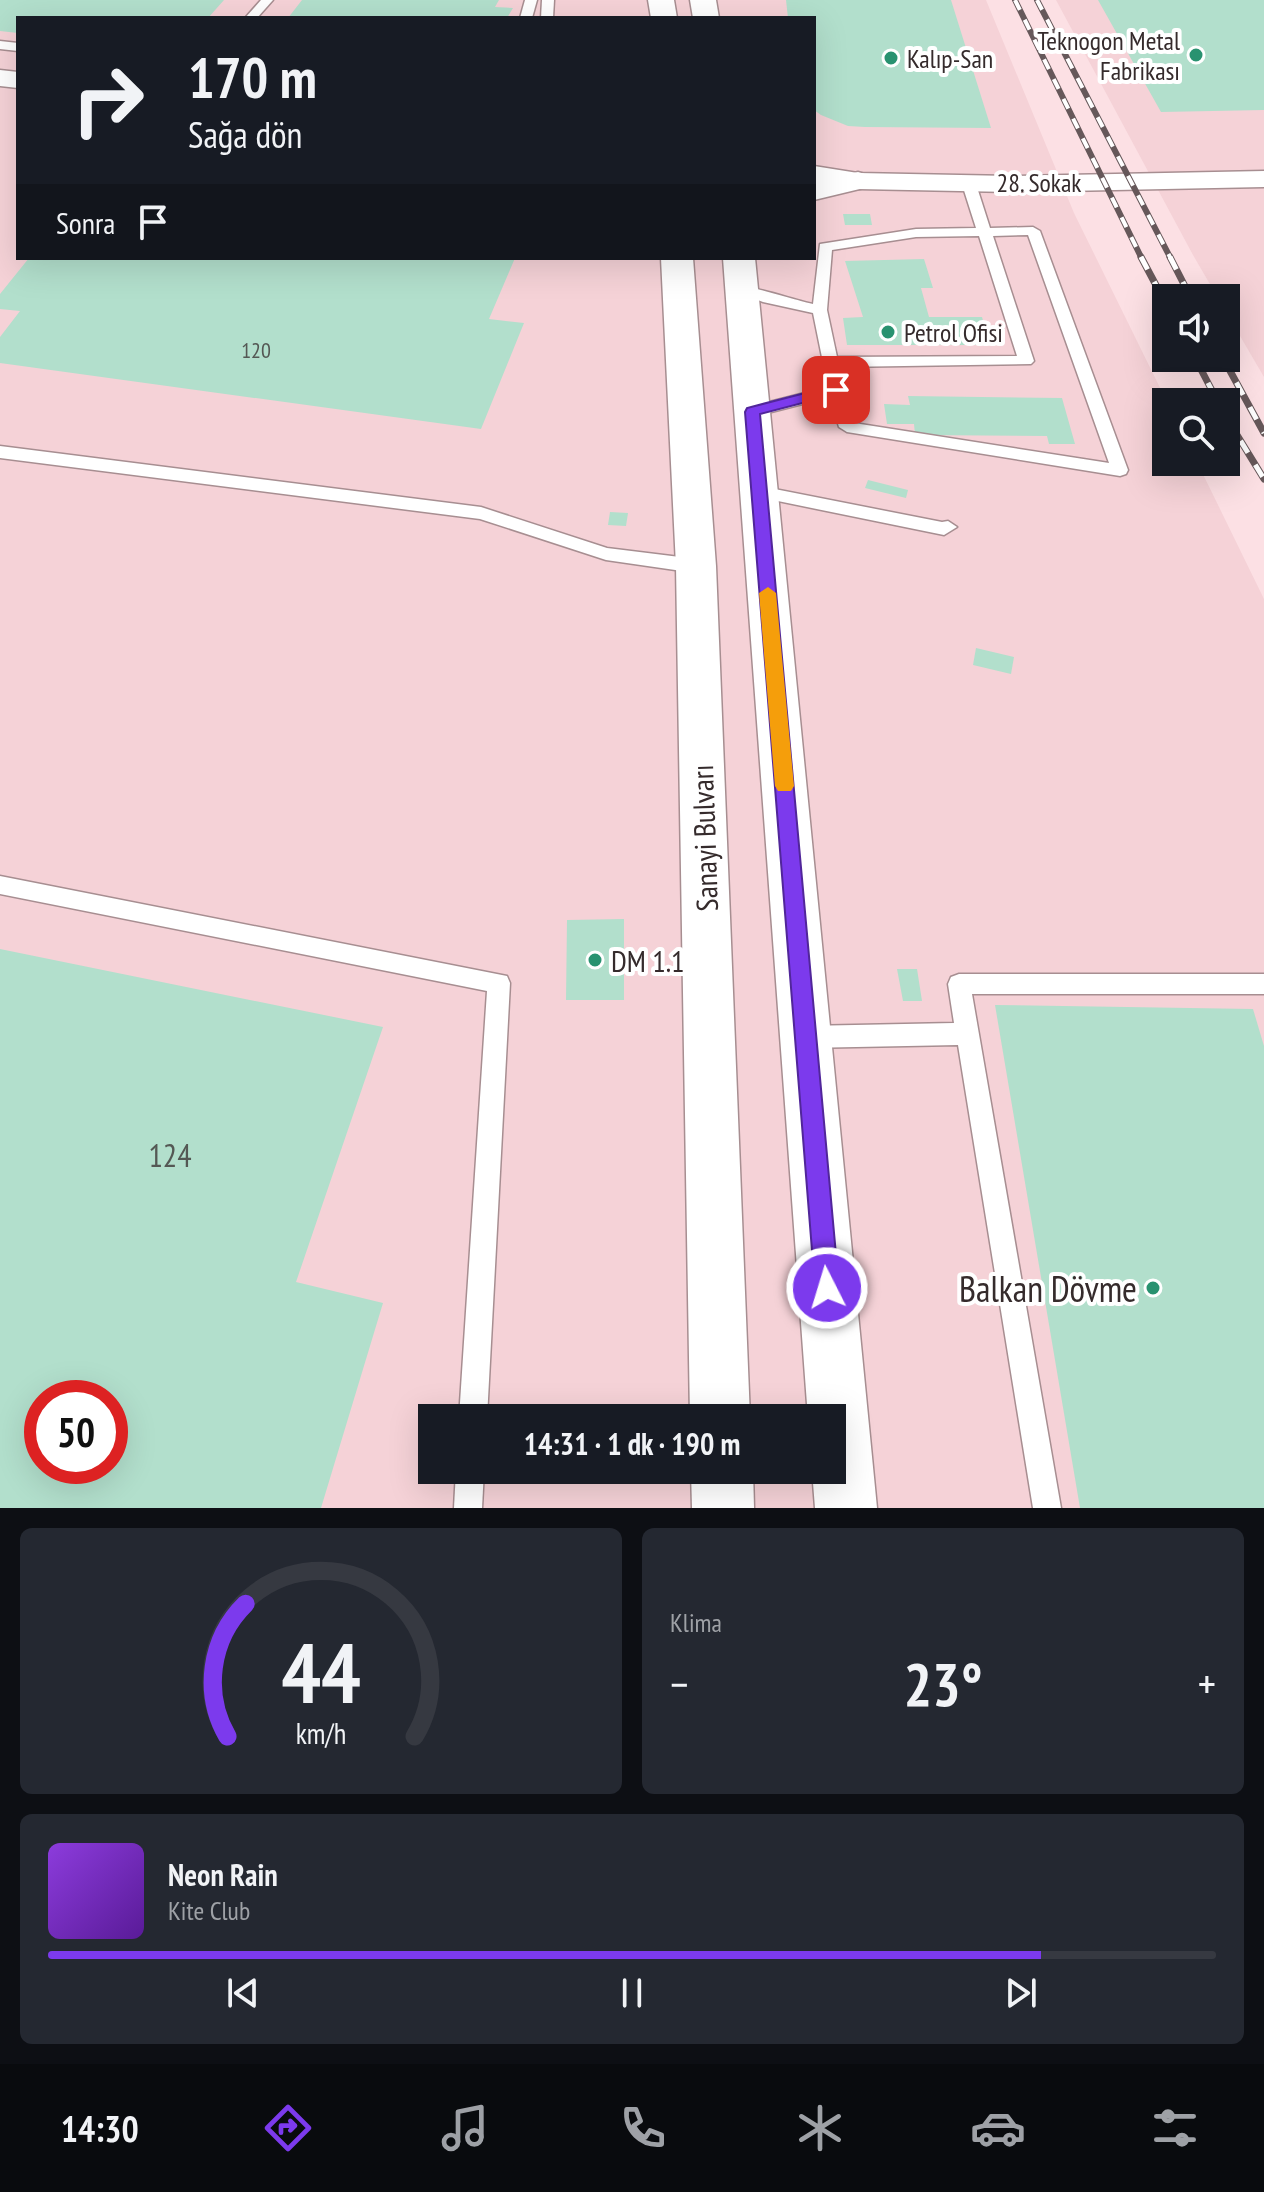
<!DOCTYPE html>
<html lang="tr">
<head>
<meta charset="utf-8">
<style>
	:root { --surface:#171b24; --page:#242831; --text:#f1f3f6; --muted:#9ea1a6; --line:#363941; --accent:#7c3aed }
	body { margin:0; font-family:"PT Sans Narrow",sans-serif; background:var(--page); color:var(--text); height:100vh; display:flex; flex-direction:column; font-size:30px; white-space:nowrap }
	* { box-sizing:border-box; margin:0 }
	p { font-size:26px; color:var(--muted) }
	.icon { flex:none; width:44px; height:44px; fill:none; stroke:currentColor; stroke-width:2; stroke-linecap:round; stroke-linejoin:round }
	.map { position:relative; height:1508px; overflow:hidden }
	.panel { display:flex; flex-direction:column; gap:20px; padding:20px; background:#0d0f14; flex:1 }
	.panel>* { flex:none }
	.guide { position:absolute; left:16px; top:16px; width:800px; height:244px; border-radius:0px; box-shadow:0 8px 32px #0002; background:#171b24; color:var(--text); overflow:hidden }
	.controls { position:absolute; left:1152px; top:284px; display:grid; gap:16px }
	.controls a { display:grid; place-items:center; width:88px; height:88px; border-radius:0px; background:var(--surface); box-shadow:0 8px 32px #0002; font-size:40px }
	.speed { position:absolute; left:24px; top:1380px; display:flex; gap:16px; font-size:40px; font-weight:700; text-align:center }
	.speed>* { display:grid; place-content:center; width:104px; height:104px; border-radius:50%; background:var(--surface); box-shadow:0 8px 32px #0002; line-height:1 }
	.speed .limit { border:12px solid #d22; background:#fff; color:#111 }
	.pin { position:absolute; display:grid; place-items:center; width:68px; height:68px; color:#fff; margin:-34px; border-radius:16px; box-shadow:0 4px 12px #0006 }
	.me { position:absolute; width:88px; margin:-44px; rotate:355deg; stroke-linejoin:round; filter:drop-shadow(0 0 6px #0008) }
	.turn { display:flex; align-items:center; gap:28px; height:168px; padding:0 40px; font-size:36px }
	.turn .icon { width:104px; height:104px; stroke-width:2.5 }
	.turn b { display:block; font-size:56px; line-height:68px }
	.then { display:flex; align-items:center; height:76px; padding:0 40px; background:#0003; gap:16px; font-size:30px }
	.big { font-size:60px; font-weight:700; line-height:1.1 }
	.panel .card { flex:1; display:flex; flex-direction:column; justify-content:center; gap:12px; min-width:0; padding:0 28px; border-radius:12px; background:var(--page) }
	.panel .dial { align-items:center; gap:0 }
	.dial svg { height:208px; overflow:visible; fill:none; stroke:var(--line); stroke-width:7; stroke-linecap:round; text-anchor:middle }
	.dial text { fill:var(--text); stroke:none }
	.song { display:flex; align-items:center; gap:24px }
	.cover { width:96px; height:96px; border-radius:12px; background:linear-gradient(135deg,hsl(270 70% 55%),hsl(270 70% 35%)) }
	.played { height:8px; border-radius:4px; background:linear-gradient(90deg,var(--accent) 85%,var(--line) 85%) }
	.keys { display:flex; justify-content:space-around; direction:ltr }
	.heat { display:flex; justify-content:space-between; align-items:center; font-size:44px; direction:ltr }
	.panel .tiles { flex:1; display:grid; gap:20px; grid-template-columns:1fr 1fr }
	.card:last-child { grid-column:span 2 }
	.trip { position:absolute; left:418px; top:1404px; width:428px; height:80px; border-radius:0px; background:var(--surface); box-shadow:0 8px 32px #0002; font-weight:700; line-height:80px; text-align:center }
	.tabs { display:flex; height:128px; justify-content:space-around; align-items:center; background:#090b0e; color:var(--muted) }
	.tabs .icon { width:56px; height:56px }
	.tabs .on { color:var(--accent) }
	.tabs b { font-size:36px; color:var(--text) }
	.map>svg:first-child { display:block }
	.built { fill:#f5d2d7; fill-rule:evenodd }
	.building { fill:#b2dfcc; fill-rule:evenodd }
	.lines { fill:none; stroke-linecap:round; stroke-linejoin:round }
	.lane-casing { stroke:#a78e91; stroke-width:3 }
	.street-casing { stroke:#a78e91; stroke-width:3 }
	.secondary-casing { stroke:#a78e91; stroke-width:3 }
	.lane { fill:#fff; fill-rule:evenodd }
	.street { fill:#fff; fill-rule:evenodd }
	.secondary { fill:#fff; fill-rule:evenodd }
	.rail-far1-casing { stroke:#66585a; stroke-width:6 }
	.rail-casing { stroke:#66585a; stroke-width:7 }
	.rail-far1 { stroke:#fff; stroke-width:4; stroke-dasharray:11; stroke-linecap:butt }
	.rail { stroke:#fff; stroke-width:5; stroke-dasharray:14; stroke-linecap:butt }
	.route { fill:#7c3aed; stroke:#51269a; stroke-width:2 }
	.slow { fill:#f59e0b }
	.poi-dot { fill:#299270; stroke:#fff; stroke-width:3 }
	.labels { text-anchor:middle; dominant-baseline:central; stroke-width:8; stroke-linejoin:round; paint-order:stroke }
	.far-number-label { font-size:22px; fill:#545854 }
	.far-poi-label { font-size:26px; fill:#352b2c; stroke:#fff; text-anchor:start }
	.far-street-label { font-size:26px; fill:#352b2c; stroke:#fff }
	.street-label { font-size:30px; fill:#352b2c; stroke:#fff }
	.poi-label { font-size:30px; fill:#352b2c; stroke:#fff; text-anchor:start }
	.near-number-label { font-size:32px; fill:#545854 }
	.near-poi-label { font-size:36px; fill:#352b2c; stroke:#fff; text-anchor:end }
</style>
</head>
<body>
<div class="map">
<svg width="1264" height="1508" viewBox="0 0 1264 1508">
	<rect width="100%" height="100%" fill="#fce0e4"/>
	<g class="built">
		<path d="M0,0H986L1074,213L1167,402L1166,462H1197L1264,599V1508H0ZM18,18H814V258H18ZM42,1398H110V1466H42ZM432,1418H832V1470H432Z"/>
		<path d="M1056,0H1264V377L1226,312V298H1218L1193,255Z"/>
	</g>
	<g class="building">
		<path d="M0,0H224L208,18H18V33L0,31Z"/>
		<path d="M302,0H499L495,7L513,8L507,18H288Z"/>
		<path d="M786,0H951L991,128L865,127L848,126L821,115L814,110V18H788Z"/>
		<path d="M1098,0H1264V110L1161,112Z"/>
		<path d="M843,214H870L872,225H845Z"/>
		<path d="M29,258H515L489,319L524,323L481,429L0,363V337L20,311L0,309V294Z"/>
		<path d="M924,259L933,288H921L929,317H982L990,345H847L843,318L863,317L845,261Z"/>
		<path d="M908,396L1062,398L1075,444H1049L1047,436L915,435L914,424H887L884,404L910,405Z"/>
		<path d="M868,480L908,490L906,498L865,488Z"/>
		<path d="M610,512L628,513L626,526L608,525Z"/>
		<path d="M976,648L1014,657L1011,674L973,665Z"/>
		<path d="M624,919V1000H566L567,920Z"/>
		<path d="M0,949L383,1027L296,1282L383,1303L321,1508H0ZM42,1398H110V1466H42Z"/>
		<path d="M897,969H917L922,1001H903Z"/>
		<path d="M995,1005L1253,1009L1264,1046V1508H1080Z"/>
	</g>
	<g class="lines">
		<g class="lane-casing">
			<g id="lane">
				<path d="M261,0H273L257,18H245Z"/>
				<path d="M525,0H537L532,18H520Z"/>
				<path d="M542,0H554L553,18H541Z"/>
				<path d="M0,41L18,43V51L0,49Z"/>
				<path d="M968,177L975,181L990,228L1033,227L1040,231L1128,470L1126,474L1120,476L847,432L839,427L830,397L752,417L744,412L746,408L828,387L813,313L763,302L737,292V286C746,284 798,301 813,304L820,244L916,229L976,228L961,181ZM1028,235L1109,463L854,423L839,367L1031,364L1034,361L993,236ZM979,236L1017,356L837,357L827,310L832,250L916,237Z"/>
				<path d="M0,446L481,507L607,548L696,559L705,566L696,573L606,560L480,519L0,458Z"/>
				<path d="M759,486L942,522L948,521L957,527L944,535L753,496L750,492Z"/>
				<path d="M0,876L507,976L510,983L487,1418H459L487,991L0,894Z"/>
				<path d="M959,974H1264V994H972L1061,1508H1033L958,1045L805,1048L797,1045L793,1037L797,1029L805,1026L954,1023L948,984L951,977Z"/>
				<path d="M456,1470H484L482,1508H454Z"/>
			</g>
		</g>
		<g class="street-casing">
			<g id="street">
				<path d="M0,70L18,72V88L0,86Z"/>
				<path d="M814,166L858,173L1011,176L1264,171V187L1011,192L858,189L814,182Z"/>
			</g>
		</g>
		<g class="secondary-casing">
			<g id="secondary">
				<path d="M648,0H674L677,18H651Z"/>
				<path d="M690,0H716L719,18H693Z"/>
				<path d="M858,172L868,175L873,181L868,187L814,200V182Z"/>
				<path d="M661,258H693L716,566L750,1418H690L676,566Z"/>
				<path d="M723,258H755L877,1508H815L812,1470H832V1418H808Z"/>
				<path d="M691,1470H753L754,1508H692Z"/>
			</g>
		</g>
		<use href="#lane" class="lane"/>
		<use href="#street" class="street"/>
		<use href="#secondary" class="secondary"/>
		<g class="rail-far1-casing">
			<g id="rail-far1">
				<path d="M1015,0L1142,259"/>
				<path d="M1037,0L1171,259"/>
			</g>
		</g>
		<g class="rail-casing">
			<g id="rail">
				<path d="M1141,257L1166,304"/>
				<path d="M1170,257L1191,298"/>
				<path d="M1195,358L1218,402"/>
				<path d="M1223,358L1264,433"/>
				<path d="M1226,417L1264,479"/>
			</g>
		</g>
		<use href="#rail-far1" class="rail-far1"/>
		<use href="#rail" class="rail"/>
	</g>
	<path class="route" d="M836,385L841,386V393L760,414L839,1288L836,1296L827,1300L819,1296L815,1288L745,412L747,408Z"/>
	<path class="slow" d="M768,587L776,593L794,786L791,791H778L775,786L759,593Z"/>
	<g class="poi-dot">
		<circle cx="1196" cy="55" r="8"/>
		<circle cx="891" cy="58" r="8"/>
		<circle cx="888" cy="332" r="8"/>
		<circle cx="595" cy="960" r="8"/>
		<circle cx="1153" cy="1288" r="8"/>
	</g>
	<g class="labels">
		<g class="far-number-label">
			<text x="256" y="350">120</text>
		</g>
		<g class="far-poi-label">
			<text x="1180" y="40" text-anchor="end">Teknogon Metal<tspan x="1180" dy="30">Fabrikası</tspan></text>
			<text x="907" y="58">Kalıp-San</text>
			<text x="904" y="332">Petrol Ofisi</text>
		</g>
		<g class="far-street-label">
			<text x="1039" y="182">28. Sokak</text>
		</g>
		<g class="street-label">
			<text transform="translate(704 838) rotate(-92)">Sanayi Bulvarı</text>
		</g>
		<g class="poi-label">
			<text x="611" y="960">DM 1.1</text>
		</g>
		<g class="near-number-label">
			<text x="170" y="1155">124</text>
		</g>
		<g class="near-poi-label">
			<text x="1137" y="1288">Balkan Dövme</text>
		</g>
	</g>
</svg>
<div class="controls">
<a><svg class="icon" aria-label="sound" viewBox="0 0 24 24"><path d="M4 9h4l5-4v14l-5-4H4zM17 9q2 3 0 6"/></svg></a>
<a><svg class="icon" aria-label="search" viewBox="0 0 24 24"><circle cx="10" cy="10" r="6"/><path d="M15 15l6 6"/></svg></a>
</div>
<div class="speed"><div class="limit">50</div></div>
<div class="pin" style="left:836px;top:390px;background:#d93025"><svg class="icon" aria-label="arrive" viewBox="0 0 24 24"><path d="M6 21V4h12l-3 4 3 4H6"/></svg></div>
<svg class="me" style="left:827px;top:1288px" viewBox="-20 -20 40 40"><circle r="17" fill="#7c3aed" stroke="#fff" stroke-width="3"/><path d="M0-11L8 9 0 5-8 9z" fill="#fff"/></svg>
<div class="trip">14:31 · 1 dk · 190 m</div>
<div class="guide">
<div class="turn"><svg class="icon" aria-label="right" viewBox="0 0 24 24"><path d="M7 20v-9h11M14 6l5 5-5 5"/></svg><div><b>170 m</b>Sağa dön</div></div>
<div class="then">Sonra<svg class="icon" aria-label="arrive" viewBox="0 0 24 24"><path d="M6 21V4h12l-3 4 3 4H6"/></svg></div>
</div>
</div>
<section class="panel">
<div class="tiles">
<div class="card dial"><svg viewBox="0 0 100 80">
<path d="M14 69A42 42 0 1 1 86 69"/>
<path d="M14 69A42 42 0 0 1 21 18" stroke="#7c3aed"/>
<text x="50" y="56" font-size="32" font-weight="700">44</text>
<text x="50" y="72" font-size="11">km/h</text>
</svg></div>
<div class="card"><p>Klima</p>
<div class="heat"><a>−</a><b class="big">23°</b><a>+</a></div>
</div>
<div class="card">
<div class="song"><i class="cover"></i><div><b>Neon Rain</b><p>Kite Club</p></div></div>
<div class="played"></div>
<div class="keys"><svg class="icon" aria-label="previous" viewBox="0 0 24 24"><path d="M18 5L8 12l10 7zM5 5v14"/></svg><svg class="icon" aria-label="pause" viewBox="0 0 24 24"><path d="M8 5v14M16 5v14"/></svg><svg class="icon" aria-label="next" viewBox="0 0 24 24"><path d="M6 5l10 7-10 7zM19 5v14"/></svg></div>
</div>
</div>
</section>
<nav class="tabs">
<b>14:30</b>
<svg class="icon on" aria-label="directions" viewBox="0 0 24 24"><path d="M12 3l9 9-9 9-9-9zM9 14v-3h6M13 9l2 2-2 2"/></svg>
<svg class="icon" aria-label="music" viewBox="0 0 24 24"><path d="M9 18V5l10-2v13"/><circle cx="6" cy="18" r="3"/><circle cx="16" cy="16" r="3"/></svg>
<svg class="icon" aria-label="phone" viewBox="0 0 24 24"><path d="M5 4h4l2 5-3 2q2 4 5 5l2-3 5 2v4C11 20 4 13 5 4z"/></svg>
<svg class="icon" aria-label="climate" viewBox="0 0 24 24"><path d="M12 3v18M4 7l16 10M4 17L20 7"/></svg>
<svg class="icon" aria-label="car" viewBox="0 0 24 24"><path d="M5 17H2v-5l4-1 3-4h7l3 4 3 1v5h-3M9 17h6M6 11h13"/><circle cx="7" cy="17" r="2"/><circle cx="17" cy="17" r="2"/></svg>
<svg class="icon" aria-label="filters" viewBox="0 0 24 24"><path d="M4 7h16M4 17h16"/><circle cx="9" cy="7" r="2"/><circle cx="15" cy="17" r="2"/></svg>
</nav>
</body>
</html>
